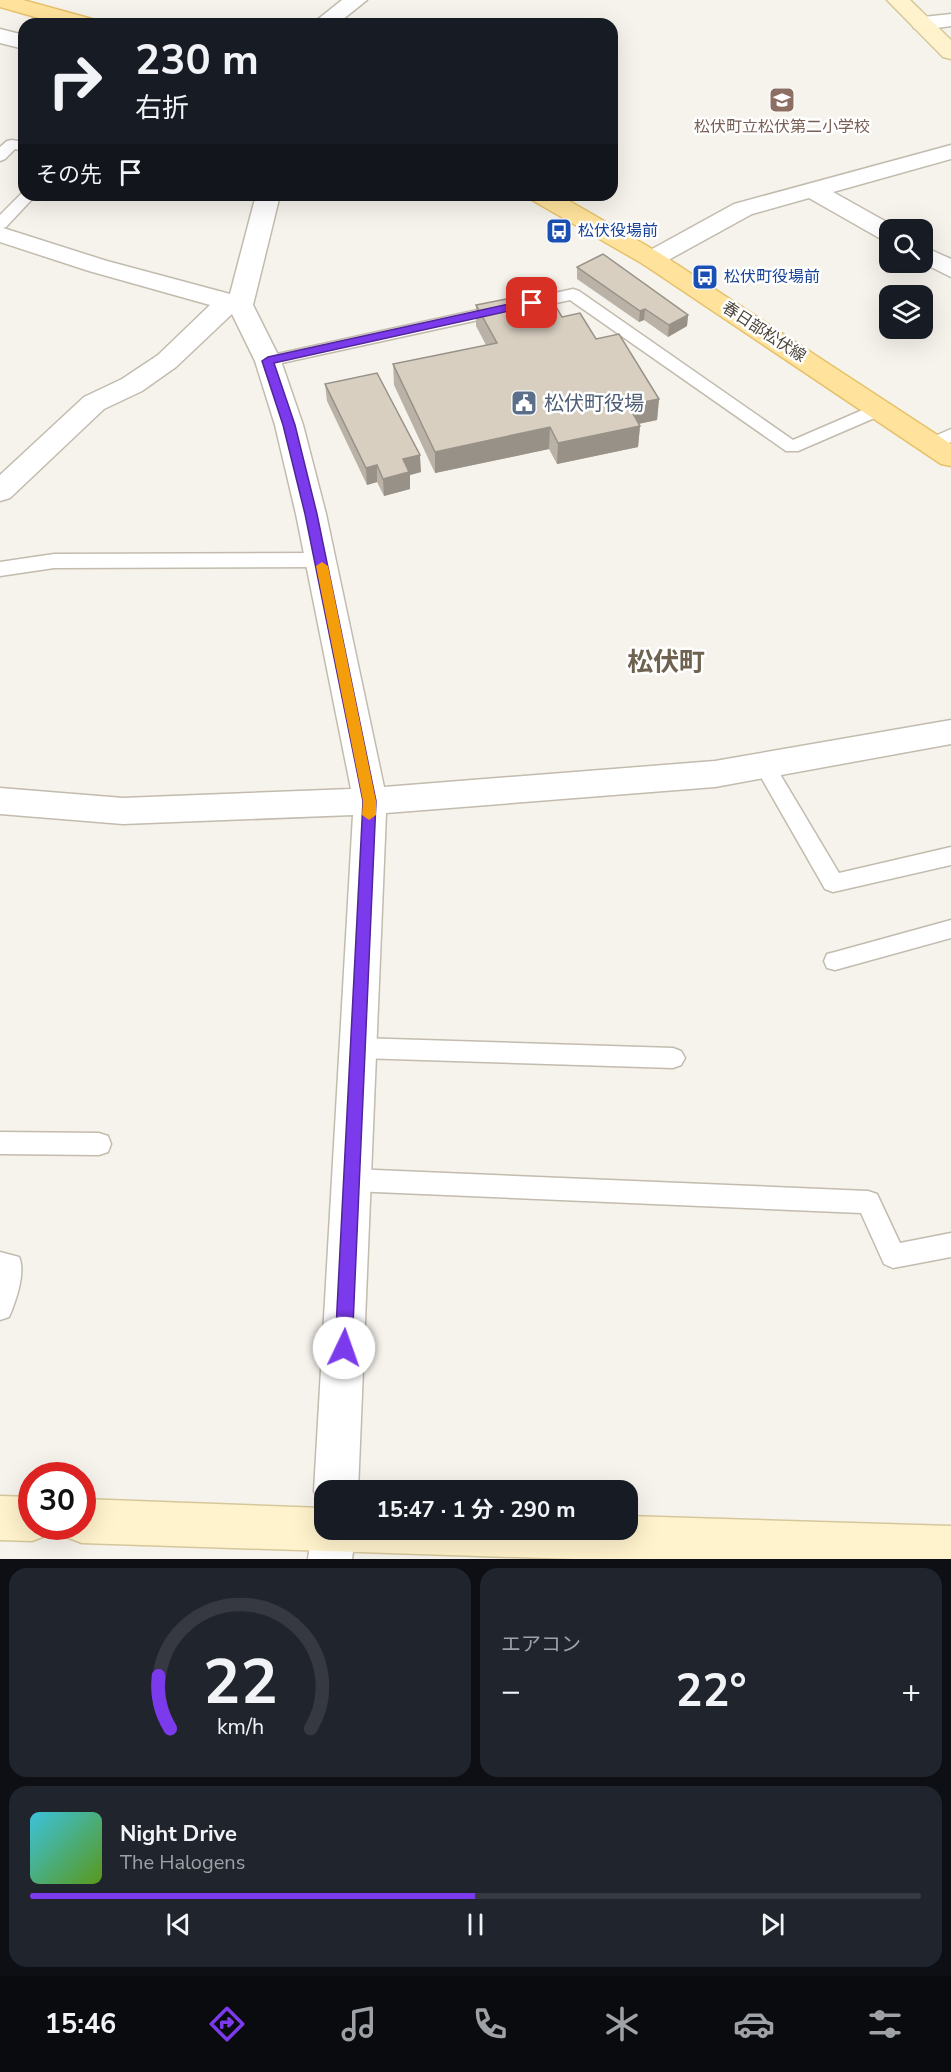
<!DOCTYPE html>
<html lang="ja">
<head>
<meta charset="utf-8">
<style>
	:root { --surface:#171b24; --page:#20242c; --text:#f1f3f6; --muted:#9ea1a6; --line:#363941; --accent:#7c3aed }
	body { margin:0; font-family:"Nunito Sans","Noto Sans JP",sans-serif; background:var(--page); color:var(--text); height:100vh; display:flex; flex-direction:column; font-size:22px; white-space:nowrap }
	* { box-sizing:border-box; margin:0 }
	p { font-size:20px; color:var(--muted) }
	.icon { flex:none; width:33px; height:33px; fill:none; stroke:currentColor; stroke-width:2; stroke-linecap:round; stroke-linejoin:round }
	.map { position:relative; height:1559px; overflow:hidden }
	.side { display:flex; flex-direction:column; gap:9px; padding:9px; background:#0d0f14; flex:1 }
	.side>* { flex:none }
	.guide { position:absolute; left:18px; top:18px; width:600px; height:183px; border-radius:18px; box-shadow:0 6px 24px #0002; background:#171b24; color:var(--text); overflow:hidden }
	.controls { position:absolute; left:879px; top:219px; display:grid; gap:12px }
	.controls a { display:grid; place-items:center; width:54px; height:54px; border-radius:12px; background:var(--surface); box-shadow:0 6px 24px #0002; font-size:30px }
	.speed { position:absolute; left:18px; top:1462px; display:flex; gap:12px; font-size:30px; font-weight:700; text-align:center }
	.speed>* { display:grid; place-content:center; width:78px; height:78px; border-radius:50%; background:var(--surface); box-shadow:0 6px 24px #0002; line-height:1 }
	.speed .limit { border:9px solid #d22; background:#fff; color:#111 }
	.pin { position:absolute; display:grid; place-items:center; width:51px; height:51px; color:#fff; margin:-26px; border-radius:12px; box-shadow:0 3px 9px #0006 }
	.me { position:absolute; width:66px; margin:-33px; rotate:3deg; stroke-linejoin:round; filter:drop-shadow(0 0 4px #0008) }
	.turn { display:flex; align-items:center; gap:21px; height:126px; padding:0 18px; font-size:27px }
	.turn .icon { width:78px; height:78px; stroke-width:2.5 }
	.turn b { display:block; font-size:42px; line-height:51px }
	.then { display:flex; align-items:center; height:57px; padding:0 18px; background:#0003; gap:12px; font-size:22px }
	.big { font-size:45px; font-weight:700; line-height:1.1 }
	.side .tile { flex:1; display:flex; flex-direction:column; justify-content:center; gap:9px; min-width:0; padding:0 21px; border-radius:18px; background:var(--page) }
	.side .dial { align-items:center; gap:0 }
	.dial svg { height:156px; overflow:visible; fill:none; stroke:var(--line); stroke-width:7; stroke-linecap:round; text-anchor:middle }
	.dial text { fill:var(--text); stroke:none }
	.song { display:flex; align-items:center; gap:18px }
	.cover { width:72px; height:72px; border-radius:9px; background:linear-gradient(135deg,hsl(190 70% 55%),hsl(90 70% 35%)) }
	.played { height:6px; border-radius:3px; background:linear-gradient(90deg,var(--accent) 50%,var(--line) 50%) }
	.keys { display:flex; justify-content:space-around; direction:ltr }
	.heat { display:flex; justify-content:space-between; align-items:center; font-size:33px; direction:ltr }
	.side .tiles { flex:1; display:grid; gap:9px; grid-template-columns:1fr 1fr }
	.tile:last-child { grid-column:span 2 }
	.trip { position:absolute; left:314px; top:1480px; width:324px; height:60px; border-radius:18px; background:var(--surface); box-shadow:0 6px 24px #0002; font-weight:700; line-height:60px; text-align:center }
	.dock { display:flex; height:96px; justify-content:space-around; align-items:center; background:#090b0e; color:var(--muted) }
	.dock .icon { width:42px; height:42px }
	.dock .active { color:var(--accent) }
	.dock b { font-size:27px; color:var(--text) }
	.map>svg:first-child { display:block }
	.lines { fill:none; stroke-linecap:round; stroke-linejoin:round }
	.lane-casing { stroke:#c2bbae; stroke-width:3 }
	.street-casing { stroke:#c2bbae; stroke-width:3 }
	.secondary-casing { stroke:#d6c79b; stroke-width:3 }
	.primary-casing { stroke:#e6c16a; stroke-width:3 }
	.lane { fill:#fff; fill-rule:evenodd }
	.street { fill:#fff; fill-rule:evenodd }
	.secondary { fill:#fff3cd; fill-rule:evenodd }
	.primary { fill:#ffe39c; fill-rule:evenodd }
	.wall { fill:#bab2a6 }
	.shaded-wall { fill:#979187 }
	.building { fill:#d8cfc1; stroke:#979187; stroke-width:1.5 }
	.route { fill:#7c3aed; stroke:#51269a; stroke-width:1.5 }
	.slow { fill:#f59e0b }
	.labels { text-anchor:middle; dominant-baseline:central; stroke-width:5; stroke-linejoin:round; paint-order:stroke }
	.far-education-label { font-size:16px; fill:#785e54; stroke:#fff }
	.far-transit-label { font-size:16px; fill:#164399; stroke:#fff; text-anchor:start }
	.far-street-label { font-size:16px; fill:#4b4439; stroke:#fff }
	.service-label { font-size:20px; fill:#4e5e75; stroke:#fff; text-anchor:start }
	.district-label { font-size:26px; font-weight:bold; fill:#6e6250; stroke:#fff }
</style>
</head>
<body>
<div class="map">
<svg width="951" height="1559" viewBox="0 0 951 1559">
	<rect width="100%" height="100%" fill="#f6f3ec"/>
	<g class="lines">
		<g class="lane-casing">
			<g id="lane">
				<path d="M12,140L24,142V151L15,149L5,159L0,161V147L7,141Z"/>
				<path d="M24,191V195H36L6,227L0,229V215Z"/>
				<path d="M573,289L579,291L793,440L874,405H886L889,409L886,413L798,451H786L570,300L268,366L262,365L259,361L262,357L268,356Z"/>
				<path d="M951,429V442L932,450L926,448L923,444L926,440Z"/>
				<path d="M320,553L327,555L329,560L327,565L320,567L54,568L0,576V562L54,554Z"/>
				<path d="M764,757L771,759L839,873L951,847V865L833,892L825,889L754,765L757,759Z"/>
				<path d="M951,920V938L835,970L827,968L824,961L827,954L835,952Z"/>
				<path d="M359,1038L673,1048L681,1051L685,1058L681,1065L673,1068L359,1058L351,1055L347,1048L351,1041Z"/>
				<path d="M0,1132L99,1133L108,1136L111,1144L108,1152L99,1155L0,1154Z"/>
				<path d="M352,1169L868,1191L877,1194L900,1243L951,1233V1257L893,1268L884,1264L861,1213L352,1191L343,1188L340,1180L343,1172Z"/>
				<path d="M0,1252L19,1257C26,1272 16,1301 9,1317L0,1320Z"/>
			</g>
		</g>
		<g class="street-casing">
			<g id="street">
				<path d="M342,0H367L337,24H312Z"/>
				<path d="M951,14V26L922,30L914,28L911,23L914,18Z"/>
				<path d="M0,29L24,35V49L0,43Z"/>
				<path d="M951,145V159L833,192L899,229L890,230V241L881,239L809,198L752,214L661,264L652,267L643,264L639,259L643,254L734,204Z"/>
				<path d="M256,195H280L253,305L281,361L303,425L326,514L384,787L715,761L951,720V744L715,787L386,813L358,1491H324V1508L321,1506L314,1491L353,815L123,824L0,814V788L123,798L351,789L296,514L275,425L255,361L232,314L176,367L142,391L104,409L10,498L0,501V475L84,397L122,379L158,355L210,305L89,271L0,242V227L107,261L230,294Z"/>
				<path d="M922,246L951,259V277L921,262H922Z"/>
				<path d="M324,1512V1530H356L352,1559H308L312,1530L318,1514Z"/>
			</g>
		</g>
		<g class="secondary-casing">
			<g id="secondary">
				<path d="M887,0H910L951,40V59L943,57Z"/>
				<path d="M0,1496L32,1497V1527H51L48,1535L32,1541L0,1540Z"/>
				<path d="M82,1499L324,1508V1530H627V1516L951,1526V1559H575L82,1543L66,1537L62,1527H82Z"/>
			</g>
		</g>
		<g class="primary-casing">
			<g id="primary">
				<path d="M0,0H23L92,19L95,24H60L0,7Z"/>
				<path d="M529,195H559L661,254L951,444V466L941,464L643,264L532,200Z"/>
			</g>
		</g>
		<use href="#lane" class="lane"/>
		<use href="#street" class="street"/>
		<use href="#secondary" class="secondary"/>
		<use href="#primary" class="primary"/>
	</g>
	<g class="wall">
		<path d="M577,267L688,315L687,326L668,337L644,320L639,322L577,279Z"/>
		<path d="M476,305L562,317L596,339L659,399L657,420L639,424L640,426L638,447L557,464L549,449L435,473L394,385L393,364L486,345L476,326Z"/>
		<path d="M325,384L421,472L410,475V489L384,496L377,482L367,485L327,401Z"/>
	</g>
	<g class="shaded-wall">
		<path d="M645,309L644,320L639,322L640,311Z"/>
		<path d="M688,315L687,326L668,337L669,325Z"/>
		<path d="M659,399L657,420L627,426L628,405Z"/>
		<path d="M640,426L638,447L557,464L558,443Z"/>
		<path d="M550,427L549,449L435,473V452Z"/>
		<path d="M420,455L421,472L410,475V489L384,496L383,479L403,459Z"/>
		<path d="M377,465V482L367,485L366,468Z"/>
	</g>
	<g class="building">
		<path d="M603,254L688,315L669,325L645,309L640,311L577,267Z"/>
		<path d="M547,291L562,317L580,313L596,339L619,334L659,399L628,405L640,426L558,443L550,427L435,452L393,364L497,343L476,305Z"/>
		<path d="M377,373L420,455L403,459L409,472L383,479L377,465L366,468L325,384Z"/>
	</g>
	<path class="route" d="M532,299L536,300V305L274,363L295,425L317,514L376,801L352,1348L350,1353L344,1356L337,1353L335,1348L363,801L305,514L283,425L262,361L268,357Z"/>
	<path class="slow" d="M322,562L328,566L376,801V815L369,820L362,815L363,801L316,566Z"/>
	<defs>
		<g id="school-square" transform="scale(1.35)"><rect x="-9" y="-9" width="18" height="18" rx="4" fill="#8d6e63" stroke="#fff"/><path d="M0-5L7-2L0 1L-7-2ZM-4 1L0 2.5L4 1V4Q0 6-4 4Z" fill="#fff"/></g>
		<g id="bus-square" transform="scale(1.35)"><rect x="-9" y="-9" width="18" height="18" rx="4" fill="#1a4fb4" stroke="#fff"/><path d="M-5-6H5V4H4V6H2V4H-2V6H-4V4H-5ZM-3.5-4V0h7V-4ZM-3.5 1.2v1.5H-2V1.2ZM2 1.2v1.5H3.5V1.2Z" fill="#fff"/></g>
		<g id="civic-square" transform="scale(1.35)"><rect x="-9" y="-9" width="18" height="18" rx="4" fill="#5c6f8a" stroke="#fff"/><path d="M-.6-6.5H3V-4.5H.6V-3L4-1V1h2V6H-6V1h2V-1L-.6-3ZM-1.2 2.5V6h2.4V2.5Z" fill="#fff"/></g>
	</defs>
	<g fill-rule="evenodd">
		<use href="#school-square" x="782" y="100"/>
		<use href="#bus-square" x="559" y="231"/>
		<use href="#bus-square" x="705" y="277"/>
		<use href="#civic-square" x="524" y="403"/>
	</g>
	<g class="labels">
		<g class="far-education-label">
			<text x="782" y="127">松伏町立松伏第二小学校</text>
		</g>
		<g class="far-transit-label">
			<text x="578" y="231">松伏役場前</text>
			<text x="724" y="277">松伏町役場前</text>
		</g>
		<g class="far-street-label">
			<text transform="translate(764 332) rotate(33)">春日部松伏線</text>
		</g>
		<g class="service-label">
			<text x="544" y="403">松伏町役場</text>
		</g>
		<g class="district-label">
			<text x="666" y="662">松伏町</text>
		</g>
	</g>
</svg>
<div class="controls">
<a><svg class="icon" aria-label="search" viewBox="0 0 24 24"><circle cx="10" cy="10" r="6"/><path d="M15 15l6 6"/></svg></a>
<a><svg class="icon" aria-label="layers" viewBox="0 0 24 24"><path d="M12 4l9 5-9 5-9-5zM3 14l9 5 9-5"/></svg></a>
</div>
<div class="speed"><div class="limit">30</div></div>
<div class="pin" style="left:532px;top:303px;background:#d93025"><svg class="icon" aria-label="arrive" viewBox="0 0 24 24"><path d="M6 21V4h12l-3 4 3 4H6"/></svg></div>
<svg class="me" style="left:344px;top:1348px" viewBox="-20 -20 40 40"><circle r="19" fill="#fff"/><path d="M0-13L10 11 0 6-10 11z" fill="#7c3aed"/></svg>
<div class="trip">15:47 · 1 分 · 290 m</div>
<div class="guide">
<div class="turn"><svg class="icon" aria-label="right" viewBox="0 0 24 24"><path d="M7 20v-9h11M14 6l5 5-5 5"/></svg><div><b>230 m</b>右折</div></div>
<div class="then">その先<svg class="icon" aria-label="arrive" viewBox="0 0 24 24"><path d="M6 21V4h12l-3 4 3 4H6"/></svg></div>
</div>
</div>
<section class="side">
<div class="tiles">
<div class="tile dial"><svg viewBox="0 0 100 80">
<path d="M14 69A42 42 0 1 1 86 69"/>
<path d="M14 69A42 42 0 0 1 8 42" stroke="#7c3aed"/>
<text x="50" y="56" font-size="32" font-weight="700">22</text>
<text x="50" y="72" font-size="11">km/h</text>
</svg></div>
<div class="tile"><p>エアコン</p>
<div class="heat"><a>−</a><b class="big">22°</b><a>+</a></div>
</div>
<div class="tile">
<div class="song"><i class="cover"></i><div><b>Night Drive</b><p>The Halogens</p></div></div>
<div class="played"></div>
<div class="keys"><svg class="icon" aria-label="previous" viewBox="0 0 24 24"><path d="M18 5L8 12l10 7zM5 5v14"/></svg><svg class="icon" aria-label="pause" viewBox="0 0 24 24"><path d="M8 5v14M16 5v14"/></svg><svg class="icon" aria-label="next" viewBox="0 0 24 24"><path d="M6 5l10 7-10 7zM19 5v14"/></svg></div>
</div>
</div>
</section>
<nav class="dock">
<b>15:46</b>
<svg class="icon active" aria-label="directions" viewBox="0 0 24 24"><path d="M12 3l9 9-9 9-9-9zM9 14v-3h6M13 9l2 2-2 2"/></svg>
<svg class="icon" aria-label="music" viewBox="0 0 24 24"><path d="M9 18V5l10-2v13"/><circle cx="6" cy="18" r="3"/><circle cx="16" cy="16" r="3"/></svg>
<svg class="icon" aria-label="phone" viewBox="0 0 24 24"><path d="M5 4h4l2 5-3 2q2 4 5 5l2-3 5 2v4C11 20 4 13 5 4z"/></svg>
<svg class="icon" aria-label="climate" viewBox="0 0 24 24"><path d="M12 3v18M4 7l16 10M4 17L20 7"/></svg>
<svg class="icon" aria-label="car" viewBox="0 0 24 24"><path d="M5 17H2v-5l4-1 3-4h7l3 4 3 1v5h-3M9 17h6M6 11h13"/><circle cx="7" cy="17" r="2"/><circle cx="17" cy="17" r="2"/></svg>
<svg class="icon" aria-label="filters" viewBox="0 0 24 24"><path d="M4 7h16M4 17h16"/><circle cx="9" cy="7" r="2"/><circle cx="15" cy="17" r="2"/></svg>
</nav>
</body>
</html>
